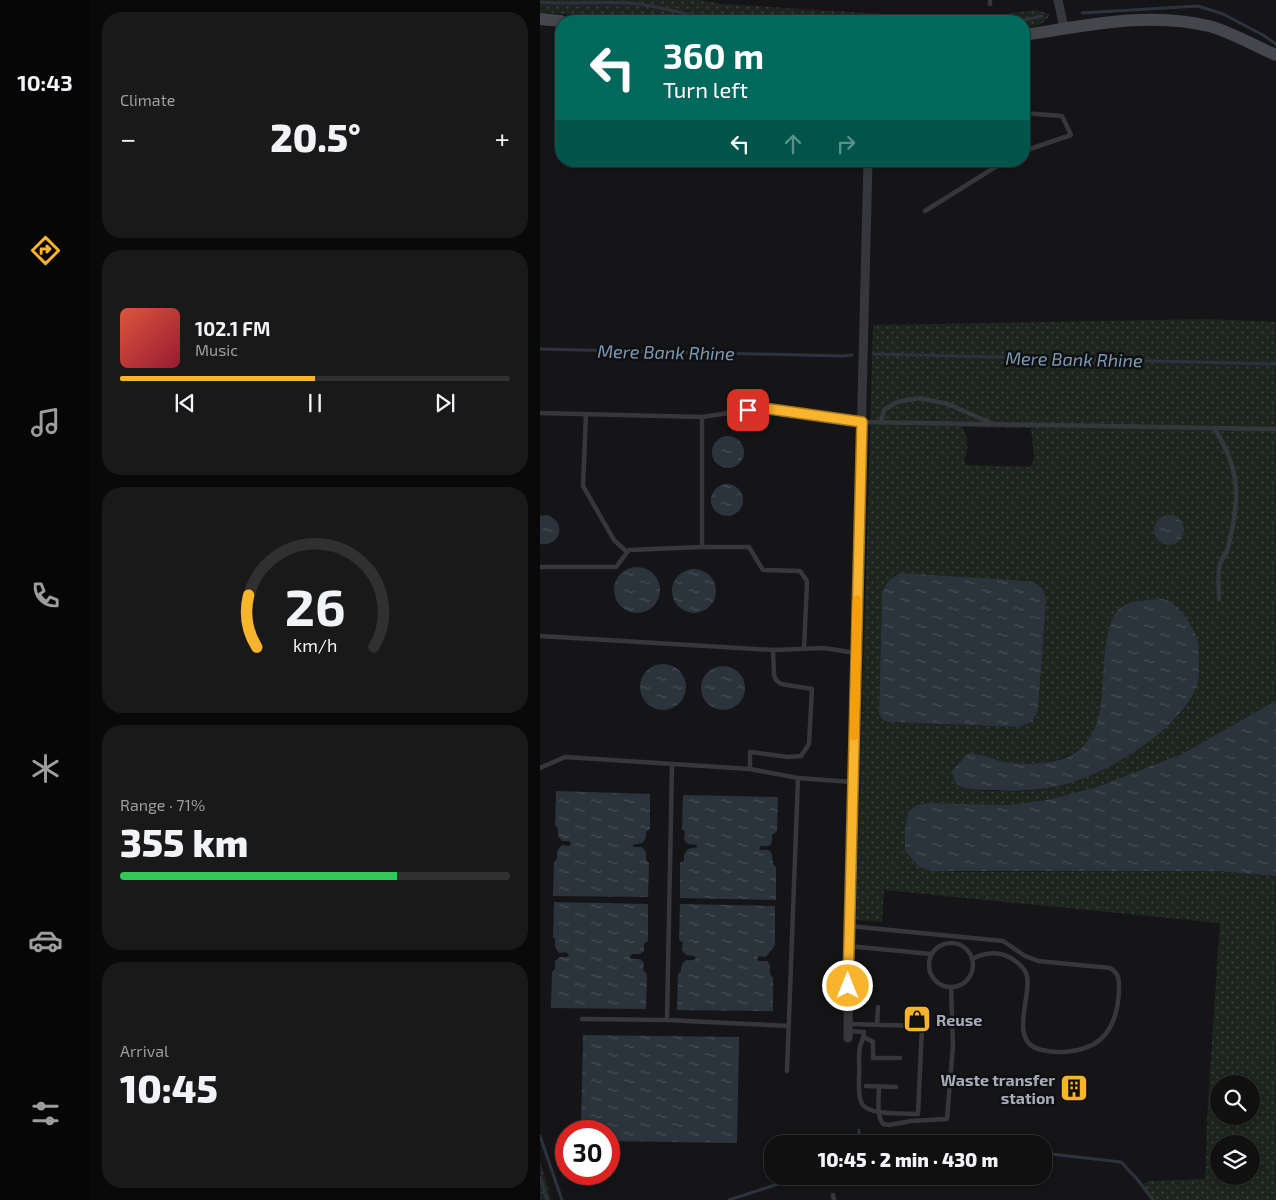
<!DOCTYPE html>
<html lang="en">
<head>
<meta charset="utf-8">
<style>
	:root { --surface:#101011; --page:#19191a; --text:#f1f3f6; --muted:#9c9d9f; --line:#303031; --accent:#f8b42c }
	body { margin:0; font-family:"Exo 2",sans-serif; background:var(--page); color:var(--text); height:100vh; display:flex; flex-direction:column; font-size:19px; white-space:nowrap }
	* { box-sizing:border-box; margin:0 }
	p { font-size:16px; color:var(--muted) }
	.icon { flex:none; width:28px; height:28px; fill:none; stroke:currentColor; stroke-width:2; stroke-linecap:round; stroke-linejoin:round }
	.map { position:relative; flex:1; overflow:hidden }
	.panel { display:flex; flex-direction:column; gap:12px; padding:12px; background:#090909; width:450px }
	.panel>* { flex:none }
	.top-card { position:absolute; left:15px; top:15px; width:475px; height:152px; border-radius:20px; box-shadow:0 2px 8px #0003,0 0 0 1px var(--line); background:#00695c; color:#fff; overflow:hidden }
	.buttons { position:absolute; left:670px; top:1075px; display:grid; gap:10px }
	.buttons a { display:grid; place-items:center; width:50px; height:50px; border-radius:50%; background:var(--surface); box-shadow:0 2px 8px #0003,0 0 0 1px var(--line); font-size:25px }
	.speed { position:absolute; left:15px; top:1120px; display:flex; gap:10px; font-size:25px; font-weight:700; text-align:center }
	.speed>* { display:grid; place-content:center; width:65px; height:65px; border-radius:50%; background:var(--surface); box-shadow:0 2px 8px #0003,0 0 0 1px var(--line); line-height:1 }
	.speed .limit { border:8px solid #d22; background:#fff; color:#111 }
	.pin { position:absolute; display:grid; place-items:center; width:42px; height:42px; color:#fff; margin:-21px; border-radius:10px; box-shadow:0 2px 8px #0006 }
	.me { position:absolute; width:55px; margin:-28px; rotate:0deg; stroke-linejoin:round; filter:drop-shadow(0 0 4px #0008) }
	.turn { display:flex; align-items:center; gap:18px; height:105px; padding:0 25px; font-size:22px }
	.turn .icon { width:65px; height:65px; stroke-width:2.5 }
	.turn b { display:block; font-size:35px; line-height:42px }
	.lanes { display:flex; align-items:center; height:48px; padding:0 25px; background:#0003; justify-content:center; gap:25px; direction:ltr }
	.lanes .off { opacity:.35 }
	.big { font-size:38px; font-weight:800; line-height:1.1 }
	.panel .tile { flex:1; display:flex; flex-direction:column; justify-content:center; gap:8px; min-width:0; padding:0 18px; border-radius:20px; background:var(--page) }
	.panel .dial { align-items:center; gap:0 }
	.dial svg { height:130px; overflow:visible; fill:none; stroke:var(--line); stroke-width:7; stroke-linecap:round; text-anchor:middle }
	.dial text { fill:var(--text); stroke:none }
	.song { display:flex; align-items:center; gap:15px }
	.cover { width:60px; height:60px; border-radius:8px; background:linear-gradient(135deg,hsl(10 70% 55%),hsl(350 70% 35%)) }
	.played { height:5px; border-radius:2px; background:linear-gradient(90deg,var(--accent) 50%,var(--line) 50%) }
	.keys { display:flex; justify-content:space-around; direction:ltr }
	.heat { display:flex; justify-content:space-between; align-items:center; font-size:28px; direction:ltr }
	.charge { height:8px; border-radius:4px; background:linear-gradient(90deg,#34c759 71%,var(--line) 0) }
	.trip { position:absolute; left:224px; top:1135px; width:288px; height:50px; border-radius:20px; background:var(--surface); box-shadow:0 2px 8px #0003,0 0 0 1px var(--line); font-weight:800; line-height:50px; text-align:center }
	main { display:flex; flex:1; min-height:0 }
	.tabs { display:flex; flex-direction:column; width:90px; justify-content:space-around; align-items:center; background:#060607; color:var(--muted) }
	.tabs .icon { width:35px; height:35px }
	.tabs .current { color:var(--accent) }
	.tabs b { font-size:22px; color:var(--text) }
	.map>svg:first-child { display:block }
	.grass { fill:url(#grass-dots); fill-rule:evenodd }
	.water { fill:url(#water-ripples) }
	.lines { fill:none; stroke-linecap:round; stroke-linejoin:round }
	.stream { stroke:#2b343c; stroke-width:3 }
	.lane { stroke:#36373c; stroke-width:4.5 }
	.street { stroke:#36373c; stroke-width:9 }
	.secondary { stroke:#44464c; stroke-width:12 }
	.route-casing { stroke:#a1751d; stroke-width:12 }
	.route { stroke:#f8b42c; stroke-width:9 }
	.slow { stroke:#f59e0b; stroke-width:9 }
	.labels { text-anchor:middle; dominant-baseline:central; stroke-width:5; stroke-linejoin:round; paint-order:stroke }
	.poi-label { font-size:16px; font-weight:bold; fill:#a6acb8; stroke:#101012; text-anchor:start }
	.water-label { font-size:18px; font-style:italic; fill:#7c9ab4; stroke:#101012 }
</style>
</head>
<body>
<main>
<nav class="tabs">
<b>10:43</b>
<svg class="icon current" aria-label="directions" viewBox="0 0 24 24"><path d="M12 3l9 9-9 9-9-9zM9 14v-3h6M13 9l2 2-2 2"/></svg>
<svg class="icon" aria-label="music" viewBox="0 0 24 24"><path d="M9 18V5l10-2v13"/><circle cx="6" cy="18" r="3"/><circle cx="16" cy="16" r="3"/></svg>
<svg class="icon" aria-label="phone" viewBox="0 0 24 24"><path d="M5 4h4l2 5-3 2q2 4 5 5l2-3 5 2v4C11 20 4 13 5 4z"/></svg>
<svg class="icon" aria-label="climate" viewBox="0 0 24 24"><path d="M12 3v18M4 7l16 10M4 17L20 7"/></svg>
<svg class="icon" aria-label="car" viewBox="0 0 24 24"><path d="M5 17H2v-5l4-1 3-4h7l3 4 3 1v5h-3M9 17h6M6 11h13"/><circle cx="7" cy="17" r="2"/><circle cx="17" cy="17" r="2"/></svg>
<svg class="icon" aria-label="filters" viewBox="0 0 24 24"><path d="M4 7h16M4 17h16"/><circle cx="9" cy="7" r="2"/><circle cx="15" cy="17" r="2"/></svg>
</nav>
<section class="panel">
<div class="tile"><p>Climate</p>
<div class="heat"><a>−</a><b class="big">20.5°</b><a>+</a></div>
</div>
<div class="tile">
<div class="song"><i class="cover"></i><div><b>102.1 FM</b><p>Music</p></div></div>
<div class="played"></div>
<div class="keys"><svg class="icon" aria-label="previous" viewBox="0 0 24 24"><path d="M18 5L8 12l10 7zM5 5v14"/></svg><svg class="icon" aria-label="pause" viewBox="0 0 24 24"><path d="M8 5v14M16 5v14"/></svg><svg class="icon" aria-label="next" viewBox="0 0 24 24"><path d="M6 5l10 7-10 7zM19 5v14"/></svg></div>
</div>
<div class="tile dial"><svg viewBox="0 0 100 80">
<path d="M14 69A42 42 0 1 1 86 69"/>
<path d="M14 69A42 42 0 0 1 9 37" stroke="#f8b42c"/>
<text x="50" y="56" font-size="32" font-weight="700">26</text>
<text x="50" y="72" font-size="11">km/h</text>
</svg></div>
<div class="tile"><p>Range · 71%</p><b class="big">355 km</b><div class="charge"></div></div>
<div class="tile"><p>Arrival</p><b class="big">10:45</b></div>
</section>
<div class="map">
<svg width="736" height="1200" viewBox="0 0 736 1200">
	<defs>
		<pattern id="grass-dots" width="8" height="8" patternUnits="userSpaceOnUse" patternTransform="scale(1.25)"><rect width="8" height="8" fill="#1d251e"/><path d="M2 2h.1M6 6h.1" fill="none" stroke="#3b423d" stroke-width="1.8" stroke-linecap="round"/></pattern>
		<pattern id="water-ripples" width="26" height="14" patternUnits="userSpaceOnUse" patternTransform="scale(1.25)"><rect width="26" height="14" fill="#2b343c"/><path d="M2 4q2-2 4 0t4 0M15 11q2-2 4 0t4 0" fill="none" stroke="#474f56"/></pattern>
	</defs>
	<rect width="100%" height="100%" fill="#151517"/>
	<g class="grass">
		<path d="M0,0H159L183,4L407,18L455,17L472,13L495,10L510,14C505,25 495,26 484,28V21H95L0,12Z"/>
		<path d="M665,319L736,322V703L730,704L642,754L557,787L507,800L467,805L390,803L377,805L365,829V851L370,858L410,872L677,871L736,876V1200H613L602,1186L608,1181L665,1179L668,1102L680,923L344,890L342,922L316,920L333,325ZM422,427L491,428L494,457L492,465L488,467L427,465L424,461C429,447 429,440 422,427ZM361,573L488,581L506,602L498,710L493,721L479,727L358,722L342,719L339,713L342,594L353,576ZM635,606C651,622 659,637 659,660C659,674 655,692 648,704C641,716 629,725 618,733C574,768 522,794 464,791C457,790 448,792 441,790C434,787 421,775 413,770L427,754C439,753 449,759 461,761C491,767 531,764 550,738C556,730 558,721 560,712ZM679,1084H711V1116H679ZM679,1144H711V1176H679Z"/>
		<path d="M0,1162L1,1164L11,1200H0Z"/>
	</g>
	<g class="water">
		<circle cx="188" cy="452" r="16"/>
		<circle cx="187" cy="500" r="16"/>
		<circle cx="629" cy="530" r="15"/>
		<path d="M7,515C27,522 21,547 0,544V516Z"/>
		<circle cx="97" cy="590" r="23"/>
		<circle cx="154" cy="591" r="22"/>
		<path d="M361,573L488,581C500,584 505,589 506,602L498,710L493,721L479,727L358,722H348L342,719L339,713L342,594C346,583 350,577 361,573Z"/>
		<path d="M607,600C613,600 621,598 626,600C639,605 648,620 654,631C659,640 659,653 659,664C659,672 659,683 655,690C638,731 567,773 526,784C502,790 478,792 454,790C446,790 423,790 417,784C413,781 414,774 413,770L427,754C439,753 448,758 460,761C480,765 508,765 527,757C576,736 556,667 570,626C572,619 575,611 582,607C589,602 599,601 607,600Z"/>
		<circle cx="123" cy="687" r="23"/>
		<circle cx="183" cy="688" r="22"/>
		<path d="M736,703V876L677,871H391L378,866L365,851V829L368,812L377,805L390,803L467,805L507,800L557,787L642,754L730,704Z"/>
		<path d="M16,791L110,794V829L106,832V838L102,843L92,845L94,847H102L106,852V860L109,863L108,897L13,896L14,862L17,859V851L22,845L29,846L31,844L29,841H22L18,836V829L15,825Z"/>
		<path d="M143,795L238,797L237,831L232,835V842L229,846H221L219,848L221,850H229L232,854L233,864L236,867V900L140,898V863L144,861V854L148,849L158,847L156,845L148,844L144,840L145,832L142,829Z"/>
		<path d="M14,902L108,904V941L104,944V951L100,954H92L90,956L91,959H100L104,963L103,970L107,974L106,1009L11,1008L12,972L15,969V961L20,957H27L29,955L26,952L19,953L15,947V939L13,937Z"/>
		<path d="M140,904L235,906V945L226,957L219,956L217,959L219,961H227L230,965V974L233,978V1011L137,1010L138,974L141,971L142,964L146,960H154L156,958L154,956L146,955L142,950L143,943L139,940Z"/>
		<path d="M43,1035L199,1037L197,1143L69,1141V1131H41Z"/>
	</g>
	<g class="lines">
		<g class="stream">
			<path d="M0,2C30,5 59,1 89,3C115,5 140,13 165,18C181,21 199,20 215,21"/>
			<path d="M542,13L658,6L683,14L723,35L736,44"/>
			<path d="M480,21L502,16"/>
			<path d="M0,349L304,356L312,355"/>
			<path d="M333,354L736,364"/>
			<path d="M319,1130V1144"/>
			<path d="M0,1136L22,1200"/>
			<path d="M360,1144L366,1142H400L417,1144"/>
			<path d="M502,1153L581,1162L597,1179L613,1200"/>
			<path d="M0,1177L7,1200"/>
			<path d="M189,1200L263,1176"/>
		</g>
		<g class="lane">
			<path d="M450,4V0"/>
			<path d="M484,113L522,116L531,135L484,151"/>
			<path d="M385,211L465,161"/>
			<path d="M0,413L162,417L223,408L321,422L736,429"/>
			<path d="M46,414L43,486L74,540L87,552"/>
			<path d="M341,422L344,410L357,402L379,398L408,404L451,423"/>
			<path d="M674,428C702,471 700,503 687,551C685,556 681,559 680,564C677,576 679,588 679,599"/>
			<path d="M162,547V417"/>
			<path d="M0,567H76L89,550L162,547H209L223,570L260,571L267,581L264,649"/>
			<path d="M0,636L233,650L284,648L316,653"/>
			<path d="M132,764L127,1020L249,1026"/>
			<path d="M0,768L25,757L210,769V752L248,757L261,756L269,744L272,689L241,684L236,680L234,675L233,650"/>
			<path d="M210,769L258,778L247,1071"/>
			<path d="M258,778L312,782"/>
			<path d="M309,926L463,941L485,956L498,961L570,968C580,974 579,981 579,991C578,1011 573,1033 554,1044C539,1052 518,1054 502,1050C467,1043 492,996 487,976C485,967 476,961 469,957C457,951 443,953 432,959"/>
			<circle cx="411" cy="965" r="22"/>
			<path d="M308,946L391,954"/>
			<path d="M42,1019L127,1020"/>
			<path d="M337,1025L338,1007"/>
			<path d="M308,1031L324,1032C324,1038 322,1041 320,1046C318,1056 320,1068 319,1077C319,1085 318,1097 322,1104C329,1116 365,1113 378,1114L382,1026L308,1024"/>
			<path d="M324,1037L333,1042V1058H360"/>
			<path d="M326,1086L356,1087"/>
			<path d="M339,1087C339,1099 336,1114 343,1124L349,1125L371,1121L407,1119L413,1045L411,987"/>
			<path d="M293,1195L294,1200"/>
		</g>
		<g class="street">
			<path d="M518,0L524,28"/>
			<path d="M308,1038L309,920L328,161"/>
		</g>
		<g class="secondary">
			<path d="M0,19L21,21"/>
			<path d="M484,35C545,26 608,11 669,26C689,31 717,47 736,55"/>
		</g>
	</g>
	<g class="lines">
		<g class="route-casing">
			<path id="route" d="M208,410L223,408L322,422L308,986"/>
		</g>
		<use href="#route" class="route"/>
		<path class="slow" d="M314,736L317,600"/>
	</g>
	<defs>
		<g id="shop-square" transform="scale(1.4375)"><rect x="-9" y="-9" width="18" height="18" rx="4" fill="#f8b42c" stroke="#101012"/><path d="M-5-2.5h2.3a2.7 3.5 0 0 1 5.4 0H5L5.5 6h-11ZM-1.5-2.5h3a1.5 2.3 0 0 0-3 0Z" fill="#111"/></g>
		<g id="building-square" transform="scale(1.4375)"><rect x="-9" y="-9" width="18" height="18" rx="4" fill="#f8b42c" stroke="#101012"/><path d="M-4-6H4V6H1V3H-1V6H-4ZM-2.5-4.3h1.7v1.8h-1.7ZM.8-4.3h1.7v1.8H.8ZM-2.5-1h1.7V.8h-1.7ZM.8-1h1.7V.8H.8Z" fill="#111"/></g>
	</defs>
	<g fill-rule="evenodd">
		<use href="#shop-square" x="377" y="1019"/>
		<use href="#building-square" x="534" y="1088"/>
	</g>
	<g class="labels">
		<g class="poi-label">
			<text x="396" y="1019">Reuse</text>
			<text x="515" y="1079" text-anchor="end">Waste transfer<tspan x="515" dy="18">station</tspan></text>
		</g>
		<g class="water-label">
			<text transform="translate(126 352) rotate(1)">Mere Bank Rhine</text>
			<text transform="translate(534 359) rotate(1)">Mere Bank Rhine</text>
		</g>
	</g>
</svg>
<div class="buttons">
<a><svg class="icon" aria-label="search" viewBox="0 0 24 24"><circle cx="10" cy="10" r="6"/><path d="M15 15l6 6"/></svg></a>
<a><svg class="icon" aria-label="layers" viewBox="0 0 24 24"><path d="M12 4l9 5-9 5-9-5zM3 14l9 5 9-5"/></svg></a>
</div>
<div class="speed"><div class="limit">30</div></div>
<div class="pin" style="left:208px;top:410px;background:#d93025"><svg class="icon" aria-label="arrive" viewBox="0 0 24 24"><path d="M6 21V4h12l-3 4 3 4H6"/></svg></div>
<svg class="me" style="left:308px;top:986px" viewBox="-20 -20 40 40"><circle r="17" fill="#f8b42c" stroke="#fff" stroke-width="3"/><path d="M0-11L8 9 0 5-8 9z" fill="#fff"/></svg>
<div class="trip">10:45 · 2 min · 430 m</div>
<div class="top-card">
<div class="turn"><svg class="icon" aria-label="left" viewBox="0 0 24 24"><path d="M17 20v-9H6M10 6l-5 5 5 5"/></svg><div><b>360 m</b>Turn left</div></div>
<div class="lanes"><svg class="icon" aria-label="left" viewBox="0 0 24 24"><path d="M17 20v-9H6M10 6l-5 5 5 5"/></svg><svg class="icon off" aria-label="ahead" viewBox="0 0 24 24"><path d="M12 20V5M6 11l6-6 6 6"/></svg><svg class="icon off" aria-label="right" viewBox="0 0 24 24"><path d="M7 20v-9h11M14 6l5 5-5 5"/></svg></div>
</div>
</div>
</main>
</body>
</html>
